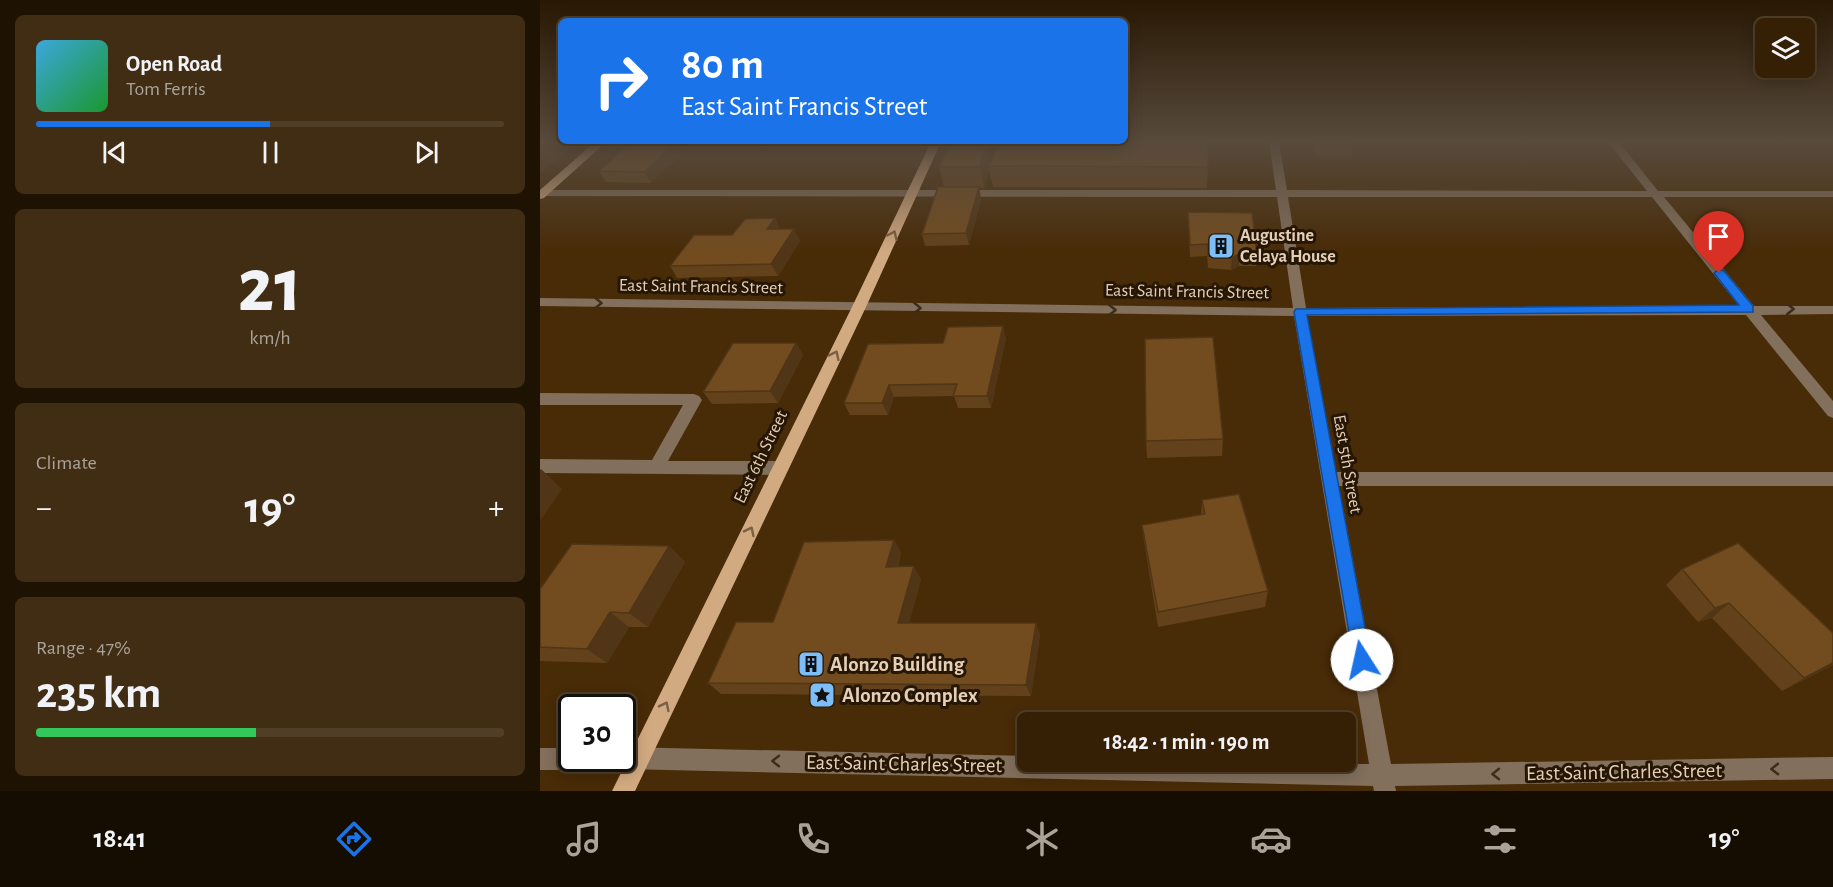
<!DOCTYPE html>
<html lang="en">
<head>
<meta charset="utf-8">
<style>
	:root { --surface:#362005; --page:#412d13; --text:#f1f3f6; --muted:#aaa39a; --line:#503e27; --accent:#1a73e8 }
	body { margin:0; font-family:"Alegreya Sans",sans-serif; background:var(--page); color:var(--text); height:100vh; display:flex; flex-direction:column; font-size:22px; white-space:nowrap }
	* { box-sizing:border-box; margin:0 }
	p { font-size:20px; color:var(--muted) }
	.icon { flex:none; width:33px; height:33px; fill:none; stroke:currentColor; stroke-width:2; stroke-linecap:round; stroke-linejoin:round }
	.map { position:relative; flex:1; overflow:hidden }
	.side { display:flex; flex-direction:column; gap:15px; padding:15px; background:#1e1203; width:540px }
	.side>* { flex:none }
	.guide { position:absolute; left:18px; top:18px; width:570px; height:126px; border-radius:9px; box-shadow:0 3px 15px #0003,0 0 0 2px var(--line); background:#1a73e8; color:#fff; overflow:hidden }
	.buttons { position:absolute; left:1215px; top:18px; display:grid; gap:12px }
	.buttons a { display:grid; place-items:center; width:60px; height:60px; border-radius:9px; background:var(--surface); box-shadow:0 3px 15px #0003,0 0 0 2px var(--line); font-size:30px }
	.speed { position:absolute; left:18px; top:694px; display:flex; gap:12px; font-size:30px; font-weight:700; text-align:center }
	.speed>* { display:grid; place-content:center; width:78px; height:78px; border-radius:50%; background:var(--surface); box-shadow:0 3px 15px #0003,0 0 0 2px var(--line); line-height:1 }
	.speed .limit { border:3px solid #111; border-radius:9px; background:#fff; color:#111 }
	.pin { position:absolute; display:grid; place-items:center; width:51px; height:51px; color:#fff; margin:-62px -26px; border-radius:50% 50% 50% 0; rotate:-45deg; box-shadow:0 0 6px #0007 }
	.pin .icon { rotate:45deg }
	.me { position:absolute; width:66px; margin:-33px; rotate:350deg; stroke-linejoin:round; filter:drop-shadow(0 0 4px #0008) }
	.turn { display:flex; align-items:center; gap:21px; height:126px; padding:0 24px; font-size:27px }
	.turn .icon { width:78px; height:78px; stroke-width:2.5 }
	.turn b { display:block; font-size:42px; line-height:51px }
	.big { font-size:45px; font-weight:700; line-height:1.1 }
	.side .widget { flex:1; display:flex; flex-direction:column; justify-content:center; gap:9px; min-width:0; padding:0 21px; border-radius:9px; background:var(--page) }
	.side .dial { align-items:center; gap:0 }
	.dial b { font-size:78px; line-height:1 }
	.song { display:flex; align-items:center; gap:18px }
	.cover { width:72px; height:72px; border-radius:9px; background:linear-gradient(135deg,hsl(200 70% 55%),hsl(130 70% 35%)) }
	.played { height:6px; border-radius:3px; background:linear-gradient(90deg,var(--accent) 50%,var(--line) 50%) }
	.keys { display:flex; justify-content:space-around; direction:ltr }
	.heat { display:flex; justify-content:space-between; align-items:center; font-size:33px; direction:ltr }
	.charge { height:9px; border-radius:4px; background:linear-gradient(90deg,#34c759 47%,var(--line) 0) }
	.trip { position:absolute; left:477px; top:712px; width:339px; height:60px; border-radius:9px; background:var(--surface); box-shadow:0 3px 15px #0003,0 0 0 2px var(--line); font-weight:700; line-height:60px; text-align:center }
	.tab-bar { display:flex; height:96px; justify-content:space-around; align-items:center; background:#160d02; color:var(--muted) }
	.tab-bar .icon { width:42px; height:42px }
	.tab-bar .selected { color:var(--accent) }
	.tab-bar b { font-size:27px; color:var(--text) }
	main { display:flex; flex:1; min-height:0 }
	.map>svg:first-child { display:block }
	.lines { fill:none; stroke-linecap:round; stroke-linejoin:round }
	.minor { fill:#826f5c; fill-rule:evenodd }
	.major { fill:#d2aa82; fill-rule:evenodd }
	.wall { fill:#62411b }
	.shaded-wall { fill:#503516 }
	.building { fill:#724c1f; stroke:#503516; stroke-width:1.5 }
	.oneway { stroke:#7c6043 }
	.oneway2 { stroke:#3d2c1a }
	.route { fill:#1a73e8; stroke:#114b97; stroke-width:1.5 }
	.labels { text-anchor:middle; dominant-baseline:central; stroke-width:6; stroke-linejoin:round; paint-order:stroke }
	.poi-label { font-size:18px; font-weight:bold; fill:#e5cfb8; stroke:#261604; text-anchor:start }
	.street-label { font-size:18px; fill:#e5cfb8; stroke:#261604 }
	.near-poi-label { font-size:21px; font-weight:bold; fill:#e5cfb8; stroke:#261604; text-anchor:start }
	.near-street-label { font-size:21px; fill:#e5cfb8; stroke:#261604 }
</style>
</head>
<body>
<main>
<section class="side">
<div class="widget">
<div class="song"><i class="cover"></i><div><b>Open Road</b><p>Tom Ferris</p></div></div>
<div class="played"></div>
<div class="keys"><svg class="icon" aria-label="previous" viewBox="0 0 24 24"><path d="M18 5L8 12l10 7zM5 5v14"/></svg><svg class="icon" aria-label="pause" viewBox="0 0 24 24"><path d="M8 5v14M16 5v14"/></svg><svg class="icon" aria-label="next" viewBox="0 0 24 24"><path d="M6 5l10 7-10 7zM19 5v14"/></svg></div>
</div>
<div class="widget dial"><b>21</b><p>km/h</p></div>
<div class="widget"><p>Climate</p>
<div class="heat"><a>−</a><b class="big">19°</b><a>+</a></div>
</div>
<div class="widget"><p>Range · 47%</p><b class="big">235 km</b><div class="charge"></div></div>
</section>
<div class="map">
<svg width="1293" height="791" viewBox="0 0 1293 791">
	<rect width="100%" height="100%" fill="#482b07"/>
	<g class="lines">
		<g class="minor">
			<path d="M729,142H739L747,190L1107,191L1068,142H1079L1118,191H1293V197H1124L1214,306H1293V314L1221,315L1293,401V418L1288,416L1206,315L767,316L796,472H1293V486H799L851,764L1293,757V779L855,786L856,791H834L833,786L82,769L74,766L71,759H82V747L488,756V762L829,764L754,316L0,306V298L753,308L737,197L0,196V190H736ZM748,197H1112L1199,306L766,308Z"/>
			<path d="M0,393L154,394L159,396L162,400L128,461H240L246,463L248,468L246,473L240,475L0,473V459L112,460L143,405H0Z"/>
			<path d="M0,748H32V759H43L40,767L32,770H0Z"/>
		</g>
		<g class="major">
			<path d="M55,142H66L4,198L0,199V190Z"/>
			<path d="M391,142H401L326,307L95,791H72L312,307Z"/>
		</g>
	</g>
	<g class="wall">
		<path d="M92,142L111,183L66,182L59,171Z"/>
		<path d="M773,142H812L813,145L811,156L775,155Z"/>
		<path d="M446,145L450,164L668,167L667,188L453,187L449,169L444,188H439L441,199L429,245L385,246L382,234L404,187L399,167Z"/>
		<path d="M648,212L717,254L716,266H699L691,270L668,268L667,256L650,257Z"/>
		<path d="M235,218L240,229H254L260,241L238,276L137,278L130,266L192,235Z"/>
		<path d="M466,338L451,408H418L414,396L354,397L348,415H310L304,403L403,343Z"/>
		<path d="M256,343L263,355L238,403L172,404L163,392Z"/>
		<path d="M683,439L682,456L607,458L606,441Z"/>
		<path d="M662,500L728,591L725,607L618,627L604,541L602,525L661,515Z"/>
		<path d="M354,540L361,553L358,567L381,579L369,623H496L500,635L491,696L181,694L168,683Z"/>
		<path d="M129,546L145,562L108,627H89L67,663L0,661V589Z"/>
		<path d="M1142,569L1293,665L1242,691L1172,618L1158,622L1126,585Z"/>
	</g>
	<g class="shaded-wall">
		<path d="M2,142H37L0,174V144Z"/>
		<path d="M136,142H155L111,183L104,172Z"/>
		<path d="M446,145L450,165L449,166V169L444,188L440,167Z"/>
		<path d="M439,187L441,199L429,245L426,233Z"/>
		<path d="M235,218L240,230L227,229Z"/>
		<path d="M254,229L260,241L238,276L231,264Z"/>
		<path d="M699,254V266L691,270L692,258Z"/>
		<path d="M463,326L466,338L451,408L447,396Z"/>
		<path d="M256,343L263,355L238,403L230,391Z"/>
		<path d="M349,385L354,397L348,415L342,403Z"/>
		<path d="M1,469L22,489L0,521V470Z"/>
		<path d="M354,540L361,553L354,580L346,567Z"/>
		<path d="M129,546L145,562L108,627L89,613Z"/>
		<path d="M374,566L381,579L366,635L358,623Z"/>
		<path d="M1189,603L1172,618L1158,622L1175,608Z"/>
		<path d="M70,612L89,627L67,663L47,649Z"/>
		<path d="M496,623L500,635L491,696L486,685Z"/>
		<path d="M1293,663V665L1291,666L1242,691L1264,678Z"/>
	</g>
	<g class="building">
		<path d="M92,142H136L104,172L59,171Z"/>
		<path d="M459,142H668V167L449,166Z"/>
		<path d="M776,142H812L813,145L777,144Z"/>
		<path d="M409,145H446L440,167H399Z"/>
		<path d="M398,187H439L426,233L382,234Z"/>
		<path d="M648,212L712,213L717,254H699L692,258L668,256V244L650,245Z"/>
		<path d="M235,218L227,229H254L231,264L130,266L154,235H192L205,219Z"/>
		<path d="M463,326L447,396H413L417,384L349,385L342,403H304L328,344L403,343L408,327Z"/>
		<path d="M673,337L683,439L606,441L605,339Z"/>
		<path d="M193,343H256L230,391L163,392Z"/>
		<path d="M699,494L728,591L618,612L602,525L665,514L662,500Z"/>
		<path d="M354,540L346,567L374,566L358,623H496L486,685L168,683L196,622H233L264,542Z"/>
		<path d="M1198,543L1293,633V663L1264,678L1189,603L1175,608L1142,569Z"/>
		<path d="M32,544L129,546L89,613L70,612L47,649L0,647V589Z"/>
	</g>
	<defs><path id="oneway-chevron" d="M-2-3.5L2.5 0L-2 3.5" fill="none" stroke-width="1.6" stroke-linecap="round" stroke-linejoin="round" transform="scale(1.5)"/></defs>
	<g class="oneway">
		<use href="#oneway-chevron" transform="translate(353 235) rotate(-65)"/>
		<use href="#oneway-chevron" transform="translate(295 355) rotate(-64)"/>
		<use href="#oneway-chevron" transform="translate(210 531) rotate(-64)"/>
		<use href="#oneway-chevron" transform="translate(125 706) rotate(-64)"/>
	</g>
	<g class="oneway2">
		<use href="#oneway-chevron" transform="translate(58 303) rotate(1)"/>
		<use href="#oneway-chevron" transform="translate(377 308) rotate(1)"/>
		<use href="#oneway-chevron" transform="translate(1250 309)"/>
		<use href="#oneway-chevron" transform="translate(572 310) rotate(1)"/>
		<use href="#oneway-chevron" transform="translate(236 761) rotate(-179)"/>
		<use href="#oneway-chevron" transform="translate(1235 769) rotate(179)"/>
		<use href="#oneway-chevron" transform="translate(956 774) rotate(179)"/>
	</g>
	<linearGradient id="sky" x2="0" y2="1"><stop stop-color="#281804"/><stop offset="0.56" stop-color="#584a3c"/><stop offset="1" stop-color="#584a3c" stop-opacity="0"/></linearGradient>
	<rect width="1293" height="253" fill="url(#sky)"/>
	<path class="route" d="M1179,269L1184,271L1213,306V312L767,315L831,660L828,667L822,669L815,667L754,312L756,309L1199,305L1174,273Z"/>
	<defs>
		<g id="building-square" transform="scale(1.35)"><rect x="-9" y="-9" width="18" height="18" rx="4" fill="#7dbef9" stroke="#261604"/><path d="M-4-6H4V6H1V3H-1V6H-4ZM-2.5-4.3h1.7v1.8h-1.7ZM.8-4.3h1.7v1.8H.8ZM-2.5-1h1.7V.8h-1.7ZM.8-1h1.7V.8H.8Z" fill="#111"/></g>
		<g id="sight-square" transform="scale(1.35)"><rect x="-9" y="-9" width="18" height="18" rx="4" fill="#7dbef9" stroke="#261604"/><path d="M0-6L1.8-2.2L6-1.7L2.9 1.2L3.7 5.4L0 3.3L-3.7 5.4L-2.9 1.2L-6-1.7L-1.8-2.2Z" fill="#111"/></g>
	</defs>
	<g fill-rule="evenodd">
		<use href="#building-square" x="681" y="246"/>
		<use href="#building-square" x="271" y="664"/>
		<use href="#sight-square" x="282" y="695"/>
	</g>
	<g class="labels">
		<g class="poi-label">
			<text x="700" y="236">Augustine<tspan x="700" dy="21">Celaya House</tspan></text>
		</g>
		<g class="street-label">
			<text transform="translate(161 287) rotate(1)">East Saint Francis Street</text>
			<text transform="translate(647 292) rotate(1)">East Saint Francis Street</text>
			<text transform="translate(221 457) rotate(-64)">East 6th Street</text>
			<text transform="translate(807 464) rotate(80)">East 5th Street</text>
		</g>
		<g class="near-poi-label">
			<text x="290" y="664">Alonzo Building</text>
			<text x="302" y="695">Alonzo Complex</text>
		</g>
		<g class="near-street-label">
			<text transform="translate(364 764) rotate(1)">East Saint Charles Street</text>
			<text transform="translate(1084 772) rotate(-1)">East Saint Charles Street</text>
		</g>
	</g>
</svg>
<div class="buttons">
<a><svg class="icon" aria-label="layers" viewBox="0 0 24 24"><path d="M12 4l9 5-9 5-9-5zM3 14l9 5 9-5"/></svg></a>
</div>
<div class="speed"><div class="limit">30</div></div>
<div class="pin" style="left:1179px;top:273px;background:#d93025"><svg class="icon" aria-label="arrive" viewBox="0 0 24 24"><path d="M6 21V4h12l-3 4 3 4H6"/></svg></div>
<svg class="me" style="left:822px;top:660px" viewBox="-20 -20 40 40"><circle r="19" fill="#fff"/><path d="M0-13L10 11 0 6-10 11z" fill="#1a73e8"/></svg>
<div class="trip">18:42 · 1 min · 190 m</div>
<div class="guide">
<div class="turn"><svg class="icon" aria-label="right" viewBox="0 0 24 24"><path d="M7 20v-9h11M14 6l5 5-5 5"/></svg><div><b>80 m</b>East Saint Francis Street</div></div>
</div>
</div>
</main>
<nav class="tab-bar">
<b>18:41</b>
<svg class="icon selected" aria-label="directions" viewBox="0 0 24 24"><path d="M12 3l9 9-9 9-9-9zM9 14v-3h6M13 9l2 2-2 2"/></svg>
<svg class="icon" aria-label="music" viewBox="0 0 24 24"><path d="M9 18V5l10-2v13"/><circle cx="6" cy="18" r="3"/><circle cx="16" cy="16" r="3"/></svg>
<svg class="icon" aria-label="phone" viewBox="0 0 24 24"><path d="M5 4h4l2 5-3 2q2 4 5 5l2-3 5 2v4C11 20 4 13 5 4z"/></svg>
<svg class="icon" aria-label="climate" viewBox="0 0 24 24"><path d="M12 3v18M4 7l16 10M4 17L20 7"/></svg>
<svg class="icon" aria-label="car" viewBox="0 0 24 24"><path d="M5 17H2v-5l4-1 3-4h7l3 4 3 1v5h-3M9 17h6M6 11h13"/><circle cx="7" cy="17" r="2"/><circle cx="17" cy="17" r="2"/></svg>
<svg class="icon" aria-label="filters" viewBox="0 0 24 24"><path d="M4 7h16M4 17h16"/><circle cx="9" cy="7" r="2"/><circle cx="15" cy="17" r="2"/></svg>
<b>19°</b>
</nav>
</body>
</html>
